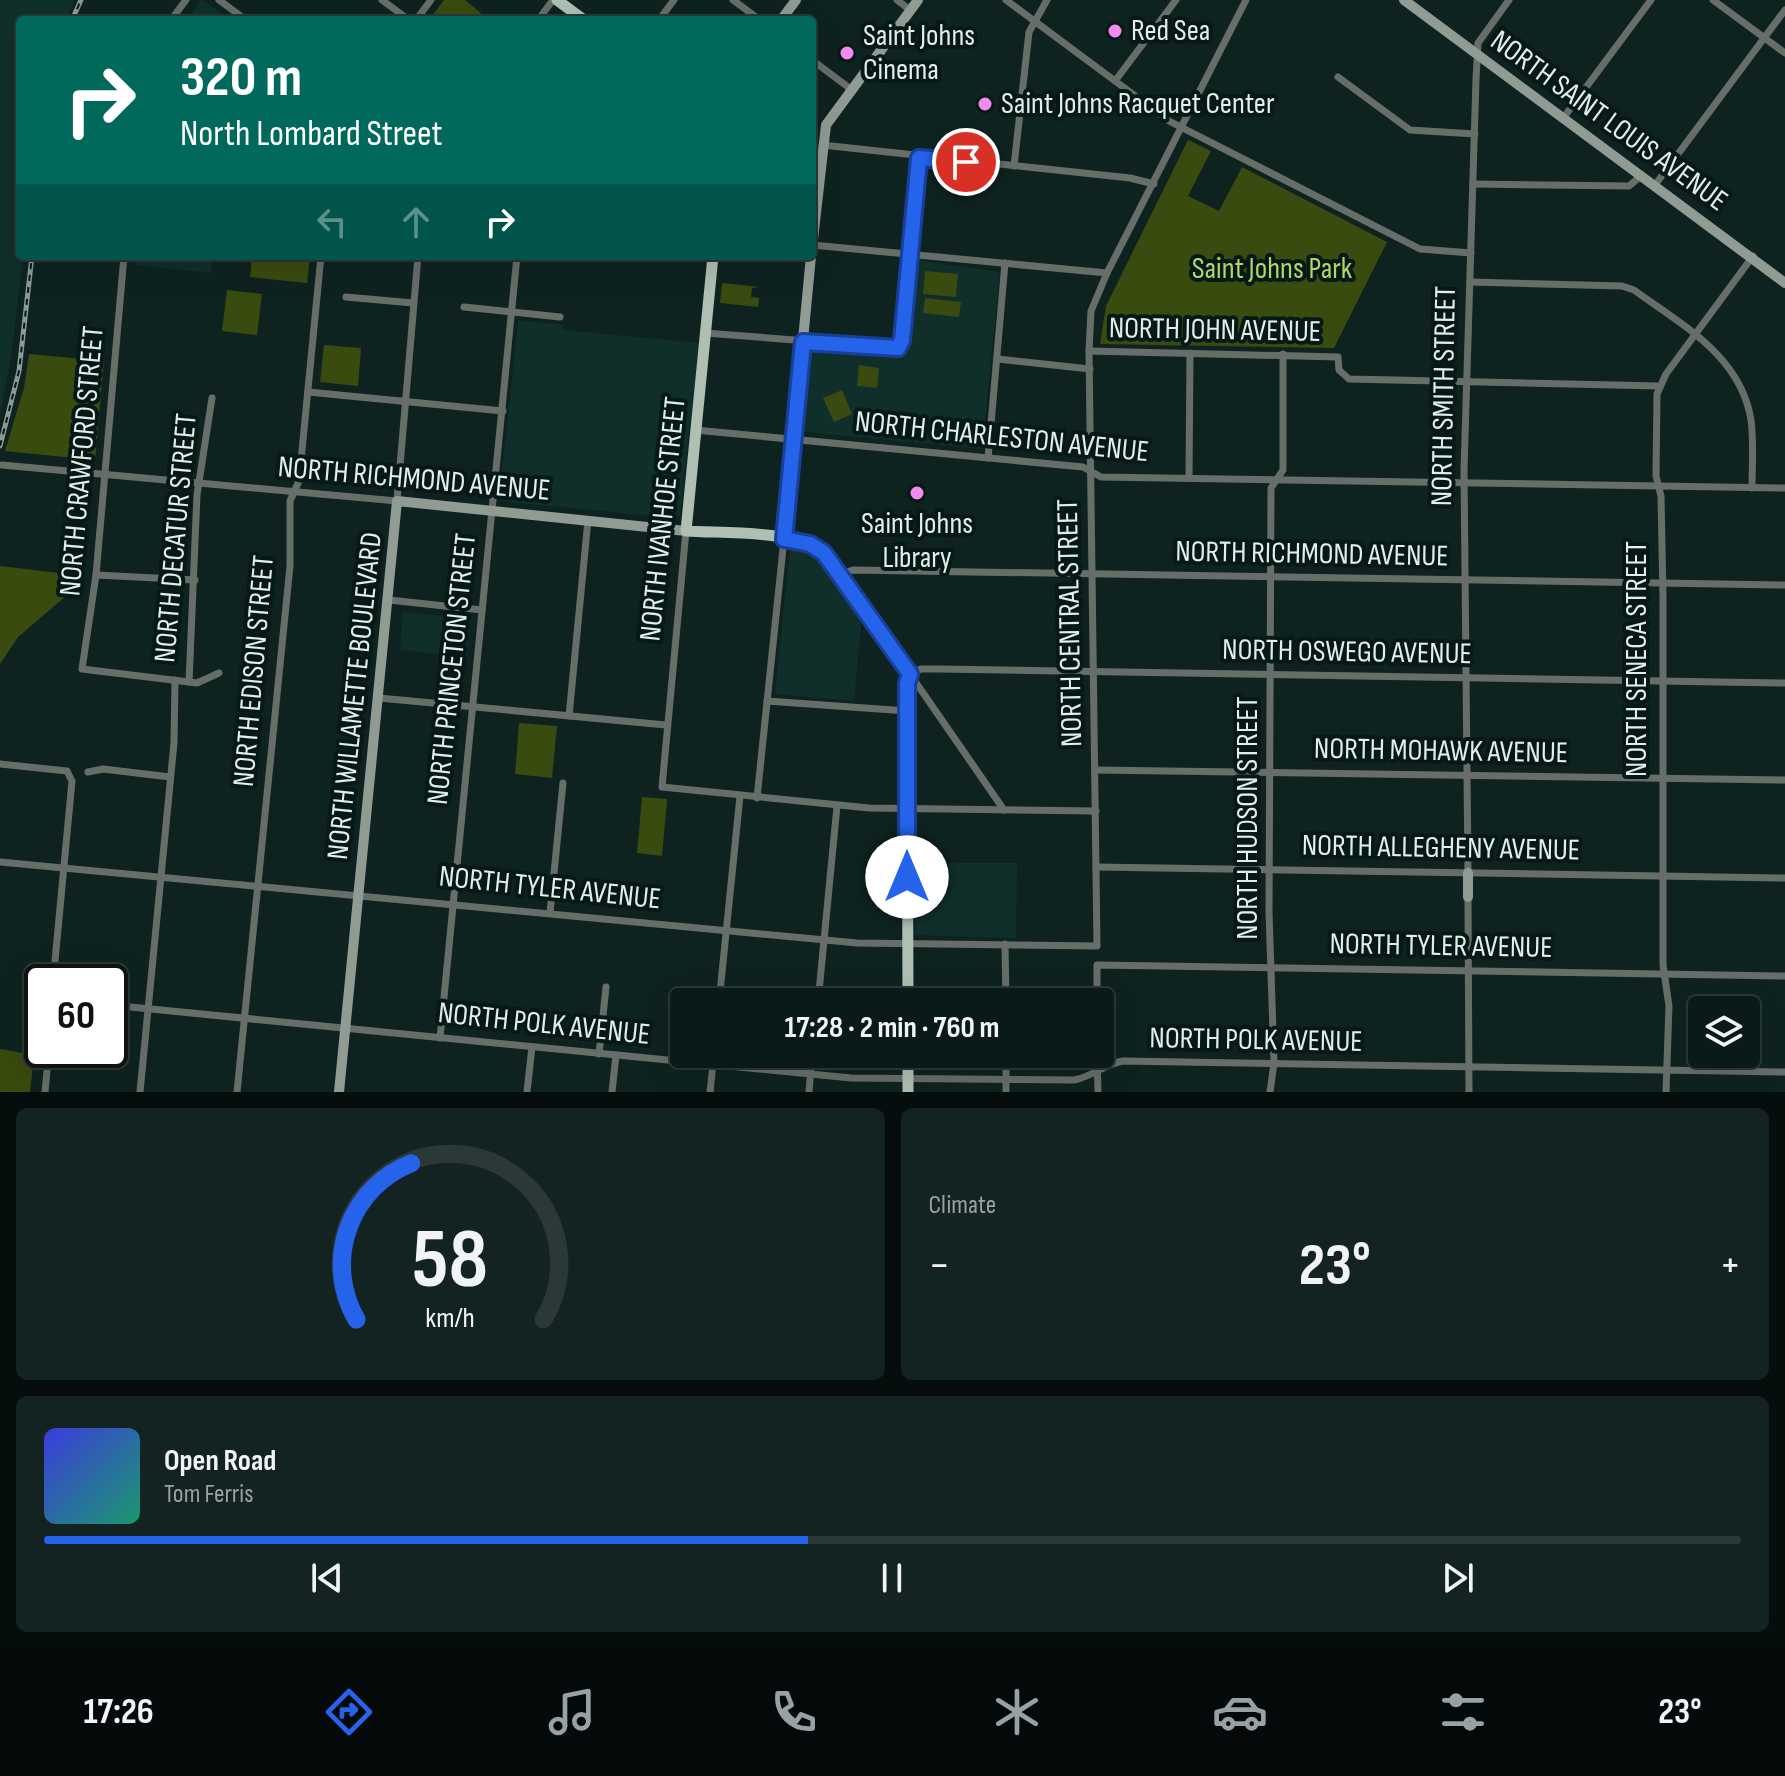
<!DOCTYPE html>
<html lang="en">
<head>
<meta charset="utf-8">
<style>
	:root { --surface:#0a1a18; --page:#132321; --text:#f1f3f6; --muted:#99a1a2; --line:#2a3837; --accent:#2563eb }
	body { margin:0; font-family:"Sofia Sans Condensed",sans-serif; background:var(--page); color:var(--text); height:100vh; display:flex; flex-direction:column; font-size:30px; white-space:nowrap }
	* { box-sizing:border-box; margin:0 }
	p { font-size:26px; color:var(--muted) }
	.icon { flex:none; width:44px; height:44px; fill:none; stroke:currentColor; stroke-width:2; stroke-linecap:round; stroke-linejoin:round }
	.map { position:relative; height:1092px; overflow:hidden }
	.sheet { display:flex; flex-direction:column; gap:16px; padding:16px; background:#060e0d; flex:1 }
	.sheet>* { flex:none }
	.guide { position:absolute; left:16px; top:16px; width:800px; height:244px; border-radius:8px; box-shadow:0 8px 32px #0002,0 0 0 2px var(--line); background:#00695c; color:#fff; overflow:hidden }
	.controls { position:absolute; left:1688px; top:996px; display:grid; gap:16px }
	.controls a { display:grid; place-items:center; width:72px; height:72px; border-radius:8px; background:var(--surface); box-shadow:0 8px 32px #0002,0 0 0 2px var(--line); font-size:40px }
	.speed { position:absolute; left:24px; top:964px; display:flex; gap:16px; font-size:40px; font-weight:700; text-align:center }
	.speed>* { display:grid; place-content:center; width:104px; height:104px; border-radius:50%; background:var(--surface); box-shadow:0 8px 32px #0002,0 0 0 2px var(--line); line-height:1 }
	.speed .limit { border:4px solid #111; border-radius:12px; background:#fff; color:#111 }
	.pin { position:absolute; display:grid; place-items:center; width:68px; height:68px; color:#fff; margin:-34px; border:4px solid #fff; border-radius:50%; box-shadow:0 2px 8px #0007 }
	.me { position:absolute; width:88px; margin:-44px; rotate:0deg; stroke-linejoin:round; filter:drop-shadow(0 0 6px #0008) }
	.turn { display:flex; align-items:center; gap:28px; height:168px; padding:0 32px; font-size:36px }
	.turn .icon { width:104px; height:104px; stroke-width:2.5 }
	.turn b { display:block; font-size:56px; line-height:68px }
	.lanes { display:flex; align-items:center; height:76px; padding:0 32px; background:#0003; justify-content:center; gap:40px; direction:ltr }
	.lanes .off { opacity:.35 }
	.big { font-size:60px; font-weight:700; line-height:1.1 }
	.sheet .tile { flex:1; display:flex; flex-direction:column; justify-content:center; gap:12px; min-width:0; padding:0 28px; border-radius:12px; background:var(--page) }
	.sheet .dial { align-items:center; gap:0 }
	.dial svg { height:208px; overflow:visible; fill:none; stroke:var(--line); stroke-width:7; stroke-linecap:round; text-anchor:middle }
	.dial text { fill:var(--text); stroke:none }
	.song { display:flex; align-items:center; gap:24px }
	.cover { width:96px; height:96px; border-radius:12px; background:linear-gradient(135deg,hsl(240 70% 55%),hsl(160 70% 35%)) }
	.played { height:8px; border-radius:4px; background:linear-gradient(90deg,var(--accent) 45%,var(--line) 45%) }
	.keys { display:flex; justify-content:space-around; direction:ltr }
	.heat { display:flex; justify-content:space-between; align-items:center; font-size:44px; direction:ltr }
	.sheet .tiles { flex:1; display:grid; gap:16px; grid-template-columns:1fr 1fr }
	.tile:last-child { grid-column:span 2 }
	.trip { position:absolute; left:670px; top:988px; width:444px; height:80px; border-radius:8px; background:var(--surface); box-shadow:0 8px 32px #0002,0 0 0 2px var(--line); font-weight:700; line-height:80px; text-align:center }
	.tab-bar { display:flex; height:128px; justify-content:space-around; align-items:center; background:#040a0a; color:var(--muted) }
	.tab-bar .icon { width:56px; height:56px }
	.tab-bar .current { color:var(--accent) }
	.tab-bar b { font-size:36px; color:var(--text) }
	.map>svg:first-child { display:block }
	.built { fill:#102f2b }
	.green { fill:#3a4b0f }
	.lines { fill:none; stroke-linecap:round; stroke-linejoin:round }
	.street { stroke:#676e69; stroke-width:7 }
	.secondary { stroke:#909c93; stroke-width:10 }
	.primary { stroke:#afbfb3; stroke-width:11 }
	.rail-casing { stroke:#8a9a97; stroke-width:5 }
	.rail { stroke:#051a17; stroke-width:2; stroke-dasharray:6; stroke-linecap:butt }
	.route-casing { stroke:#184099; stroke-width:20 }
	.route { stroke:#2563eb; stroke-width:14 }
	.poi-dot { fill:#f489f0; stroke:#051a17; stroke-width:3 }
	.labels { text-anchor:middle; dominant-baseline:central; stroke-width:8; stroke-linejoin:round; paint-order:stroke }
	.poi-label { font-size:30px; fill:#e1eeeb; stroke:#051a17; text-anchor:start }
	.street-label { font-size:30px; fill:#e1eeeb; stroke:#051a17 }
	.park-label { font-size:30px; fill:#b2d669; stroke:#051a17 }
</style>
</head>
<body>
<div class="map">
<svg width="1785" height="1092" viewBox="0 0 1785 1092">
	<rect width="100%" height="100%" fill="#0e2320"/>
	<g class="built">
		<path d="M0,0H75L66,20H20L23,256L12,351L0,415Z"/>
		<path d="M201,0H203L230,20H186Z"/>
		<path d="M137,256H212L211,273L136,265Z"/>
		<path d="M921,261L1000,272L982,449L806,432L803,427L810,349L901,355L908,345L916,265Z"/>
		<path d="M518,320L563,325V330L699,343L680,516L672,518L499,501Z"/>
		<path d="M790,548L805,549L822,559L862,617L854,701L775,694Z"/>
		<path d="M403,612L471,619L467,657L400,650Z"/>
		<path d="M915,863H1017L1016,938L915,935Z"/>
	</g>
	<g class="green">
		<path d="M444,0H465L481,13L476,20H429Z"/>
		<path d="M1188,140L1211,151L1188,196L1219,211L1242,167L1387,242L1334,348L1100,344L1106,306Z"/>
		<path d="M252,256H310L307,283L250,277Z"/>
		<path d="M925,271L958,274L956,297L923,294Z"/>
		<path d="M722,283L760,287L752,288L751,297L759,298L758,307L720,303Z"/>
		<path d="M227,290L262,294L257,335L222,331Z"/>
		<path d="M925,298L961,302L959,317L923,313Z"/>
		<path d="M324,345L361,348L358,386L320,382Z"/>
		<path d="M29,354L104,361L95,460L5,451L24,388Z"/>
		<path d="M859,365L879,368L877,388L857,386Z"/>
		<path d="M842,390L852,414L834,422L823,398Z"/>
		<path d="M0,566L67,574V595L18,637L0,664Z"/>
		<path d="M519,723L557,726L552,778L515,774Z"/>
		<path d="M642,797L667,799L662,856L637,853Z"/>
		<path d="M0,1049L34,1055L30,1092H0Z"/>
	</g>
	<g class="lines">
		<g class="street">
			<path d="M219,0L246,20"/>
			<path d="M382,0L409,20"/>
			<path d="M733,0L760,20"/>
			<path d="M897,0L910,10"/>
			<path d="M1006,0L1169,121L1420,249L1471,253"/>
			<path d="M1713,0L1785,53"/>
			<path d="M171,20L186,0"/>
			<path d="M416,20L431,0"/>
			<path d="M538,20L553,0"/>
			<path d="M659,20L674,0"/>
			<path d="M812,60L852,90"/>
			<path d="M1338,77L1410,130L1475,134"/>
			<path d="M1115,81L1176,0"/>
			<path d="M1564,117L1651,0"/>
			<path d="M822,145L1130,178L1154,184"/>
			<path d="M1014,166L1029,32L1047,0"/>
			<path d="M1473,184L1629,186L1642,175"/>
			<path d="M1655,185L1785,10"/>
			<path d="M812,245L1107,273"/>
			<path d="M124,256L96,575L82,669L197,683L219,673"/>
			<path d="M1470,282L1622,286L1634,290C1682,325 1741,356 1751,420C1754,442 1752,466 1752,488"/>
			<path d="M346,297L413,303"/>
			<path d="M464,307L560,317"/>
			<path d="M705,333L898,348L902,340L919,158"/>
			<path d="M1089,351L1338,357L1339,370L1349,379L1659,386"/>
			<path d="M998,359L1090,369"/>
			<path d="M308,392L503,411"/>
			<path d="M695,430L1083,467L1101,477L1785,488"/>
			<path d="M988,458L1005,263"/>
			<path d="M2,465L397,501L418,256"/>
			<path d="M1189,478L1190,353"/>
			<path d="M686,531L662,787L869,808L1096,811"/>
			<path d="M840,574L853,570L1785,585"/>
			<path d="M96,575L195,580"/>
			<path d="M389,600L482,610"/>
			<path d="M189,682L197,495L212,398"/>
			<path d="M379,698L666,725"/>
			<path d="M767,701L907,711"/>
			<path d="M569,716L588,520"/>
			<path d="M0,764L67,771L72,781L53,982"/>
			<path d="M1096,770L1785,780"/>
			<path d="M88,772L103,769L170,777"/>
			<path d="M757,798L784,539"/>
			<path d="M1004,810L910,674L921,669H940L1785,683"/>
			<path d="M0,862L857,943L1097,946L1089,351L1091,311L1107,273L1246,0"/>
			<path d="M1096,867L1785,878"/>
			<path d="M1468,873L1464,470L1476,79L1478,43L1509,0"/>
			<path d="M1468,897L1469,1092"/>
			<path d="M550,913L563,783"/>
			<path d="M1005,944L1006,1002"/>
			<path d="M719,1002L740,796"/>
			<path d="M818,1002L837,806"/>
			<path d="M1097,1002V965L1785,976"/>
			<path d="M110,1005L851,1078L1074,1080C1092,1077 1104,1064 1123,1061L1785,1072"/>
			<path d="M440,1038L517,256"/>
			<path d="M599,1054L606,987"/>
			<path d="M1006,1054V1092"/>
			<path d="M1097,1054L1098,1092"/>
			<path d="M45,1092L49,1050"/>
			<path d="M140,1092L174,743L175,680"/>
			<path d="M237,1092L290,566V501L299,481L321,256"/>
			<path d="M527,1092L532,1047"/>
			<path d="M612,1092L616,1055"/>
			<path d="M710,1092L714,1054"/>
			<path d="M809,1092L812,1054"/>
			<path d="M1270,1092L1274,1063L1269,912L1271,488L1283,470V354"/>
			<path d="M1666,1092L1669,1006L1663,965V597L1661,496L1656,476L1657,394L1666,374L1753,256"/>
		</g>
		<g class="secondary">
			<path d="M1404,0L1785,283"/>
			<path d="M781,20L796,0"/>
			<path d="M812,248L826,125L918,0"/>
			<path d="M784,539L811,256"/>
			<path d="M1468,873V897"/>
			<path d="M339,1092L397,501L686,531"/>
		</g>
		<g class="primary">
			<path d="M557,0L584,20"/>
			<path d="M713,256L686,531C724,534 803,528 829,558L910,674L907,684L908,1002"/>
			<path d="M908,1054V1092"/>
		</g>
		<g class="rail-casing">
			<g id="rail">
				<path d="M72,20L81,0"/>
				<path d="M0,446L19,371L32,256"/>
			</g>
		</g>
		<use href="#rail" class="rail"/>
	</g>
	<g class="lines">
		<g class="route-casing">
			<path id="route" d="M907,877V684L910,674L824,553L810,544L784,539L803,342L898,348L902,340L919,158L966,162"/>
		</g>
		<use href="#route" class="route"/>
	</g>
	<g class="poi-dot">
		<circle cx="1115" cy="31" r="8"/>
		<circle cx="847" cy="53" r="8"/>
		<circle cx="985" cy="104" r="8"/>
		<circle cx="917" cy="493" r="8"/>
	</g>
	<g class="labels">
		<g class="poi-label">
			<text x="1131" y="31">Red Sea</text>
			<text x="863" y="36">Saint Johns<tspan x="863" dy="34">Cinema</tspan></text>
			<text x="1001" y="104">Saint Johns Racquet Center</text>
			<text x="917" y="524" text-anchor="middle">Saint Johns<tspan x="917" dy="34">Library</tspan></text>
		</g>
		<g class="street-label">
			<text transform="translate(1609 121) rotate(36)">NORTH SAINT LOUIS AVENUE</text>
			<text transform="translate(1215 330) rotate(1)">NORTH JOHN AVENUE</text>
			<text transform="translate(1444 396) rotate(-89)">NORTH SMITH STREET</text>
			<text transform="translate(1002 437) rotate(6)">NORTH CHARLESTON AVENUE</text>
			<text transform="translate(82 461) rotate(-85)">NORTH CRAWFORD STREET</text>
			<text transform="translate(414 479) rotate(5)">NORTH RICHMOND AVENUE</text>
			<text transform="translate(663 519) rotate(-84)">NORTH IVANHOE STREET</text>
			<text transform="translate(176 538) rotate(-85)">NORTH DECATUR STREET</text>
			<text transform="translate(1312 554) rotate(1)">NORTH RICHMOND AVENUE</text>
			<text transform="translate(1070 623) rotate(-91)">NORTH CENTRAL STREET</text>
			<text transform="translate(1347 652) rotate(1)">NORTH OSWEGO AVENUE</text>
			<text transform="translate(1637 659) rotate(-90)">NORTH SENECA STREET</text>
			<text transform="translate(452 669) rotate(-84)">NORTH PRINCETON STREET</text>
			<text transform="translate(254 671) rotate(-85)">NORTH EDISON STREET</text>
			<text transform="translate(355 696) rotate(-84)">NORTH WILLAMETTE BOULEVARD</text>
			<text transform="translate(1441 751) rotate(1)">NORTH MOHAWK AVENUE</text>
			<text transform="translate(1248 818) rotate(-90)">NORTH HUDSON STREET</text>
			<text transform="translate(1441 848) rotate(1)">NORTH ALLEGHENY AVENUE</text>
			<text transform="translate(550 888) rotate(6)">NORTH TYLER AVENUE</text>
			<text transform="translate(1441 946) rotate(1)">NORTH TYLER AVENUE</text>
			<text transform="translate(544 1024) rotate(6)">NORTH POLK AVENUE</text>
			<text transform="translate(1256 1040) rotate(1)">NORTH POLK AVENUE</text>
		</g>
		<g class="park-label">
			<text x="1272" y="269">Saint Johns Park</text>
		</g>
	</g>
</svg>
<div class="controls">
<a><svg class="icon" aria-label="layers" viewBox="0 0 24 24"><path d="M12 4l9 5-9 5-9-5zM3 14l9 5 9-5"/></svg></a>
</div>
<div class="speed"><div class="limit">60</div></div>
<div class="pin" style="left:966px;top:162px;background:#d93025"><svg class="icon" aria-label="arrive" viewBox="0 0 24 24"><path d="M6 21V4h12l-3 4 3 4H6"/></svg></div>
<svg class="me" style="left:907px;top:877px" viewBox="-20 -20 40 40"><circle r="19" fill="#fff"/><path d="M0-13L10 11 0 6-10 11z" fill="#2563eb"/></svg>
<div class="trip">17:28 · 2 min · 760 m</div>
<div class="guide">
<div class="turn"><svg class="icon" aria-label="right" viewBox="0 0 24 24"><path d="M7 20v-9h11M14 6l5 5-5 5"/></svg><div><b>320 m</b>North Lombard Street</div></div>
<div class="lanes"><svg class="icon off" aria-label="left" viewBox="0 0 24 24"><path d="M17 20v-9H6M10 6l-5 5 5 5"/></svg><svg class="icon off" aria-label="ahead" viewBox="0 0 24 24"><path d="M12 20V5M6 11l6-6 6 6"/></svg><svg class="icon" aria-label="right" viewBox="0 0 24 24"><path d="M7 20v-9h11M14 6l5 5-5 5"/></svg></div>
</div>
</div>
<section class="sheet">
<div class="tiles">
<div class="tile dial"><svg viewBox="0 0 100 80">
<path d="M14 69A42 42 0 1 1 86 69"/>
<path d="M14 69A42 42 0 0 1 35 9" stroke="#2563eb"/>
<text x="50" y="56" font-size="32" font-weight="700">58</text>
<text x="50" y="72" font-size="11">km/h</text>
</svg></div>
<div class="tile"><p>Climate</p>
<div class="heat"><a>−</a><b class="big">23°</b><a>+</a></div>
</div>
<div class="tile">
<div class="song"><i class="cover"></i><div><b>Open Road</b><p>Tom Ferris</p></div></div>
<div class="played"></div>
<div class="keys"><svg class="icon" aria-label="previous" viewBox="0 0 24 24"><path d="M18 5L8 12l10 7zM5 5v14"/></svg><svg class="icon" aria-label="pause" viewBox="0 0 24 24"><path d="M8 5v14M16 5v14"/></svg><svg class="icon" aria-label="next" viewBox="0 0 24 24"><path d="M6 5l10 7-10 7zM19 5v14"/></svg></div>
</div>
</div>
</section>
<nav class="tab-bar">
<b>17:26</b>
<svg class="icon current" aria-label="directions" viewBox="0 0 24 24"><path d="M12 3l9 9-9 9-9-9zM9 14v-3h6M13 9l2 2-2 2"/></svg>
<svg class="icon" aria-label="music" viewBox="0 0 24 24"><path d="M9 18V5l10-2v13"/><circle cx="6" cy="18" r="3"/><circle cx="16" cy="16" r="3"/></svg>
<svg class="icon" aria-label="phone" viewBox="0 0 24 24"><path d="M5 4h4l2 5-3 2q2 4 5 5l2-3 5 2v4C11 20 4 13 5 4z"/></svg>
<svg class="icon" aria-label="climate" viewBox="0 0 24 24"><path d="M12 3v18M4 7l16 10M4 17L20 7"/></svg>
<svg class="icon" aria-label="car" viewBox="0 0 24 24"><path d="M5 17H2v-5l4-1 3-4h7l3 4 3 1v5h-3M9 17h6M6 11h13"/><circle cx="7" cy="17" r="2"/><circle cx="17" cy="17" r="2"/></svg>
<svg class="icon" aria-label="filters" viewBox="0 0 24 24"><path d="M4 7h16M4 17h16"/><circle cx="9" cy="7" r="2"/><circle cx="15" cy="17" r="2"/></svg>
<b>23°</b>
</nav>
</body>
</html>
